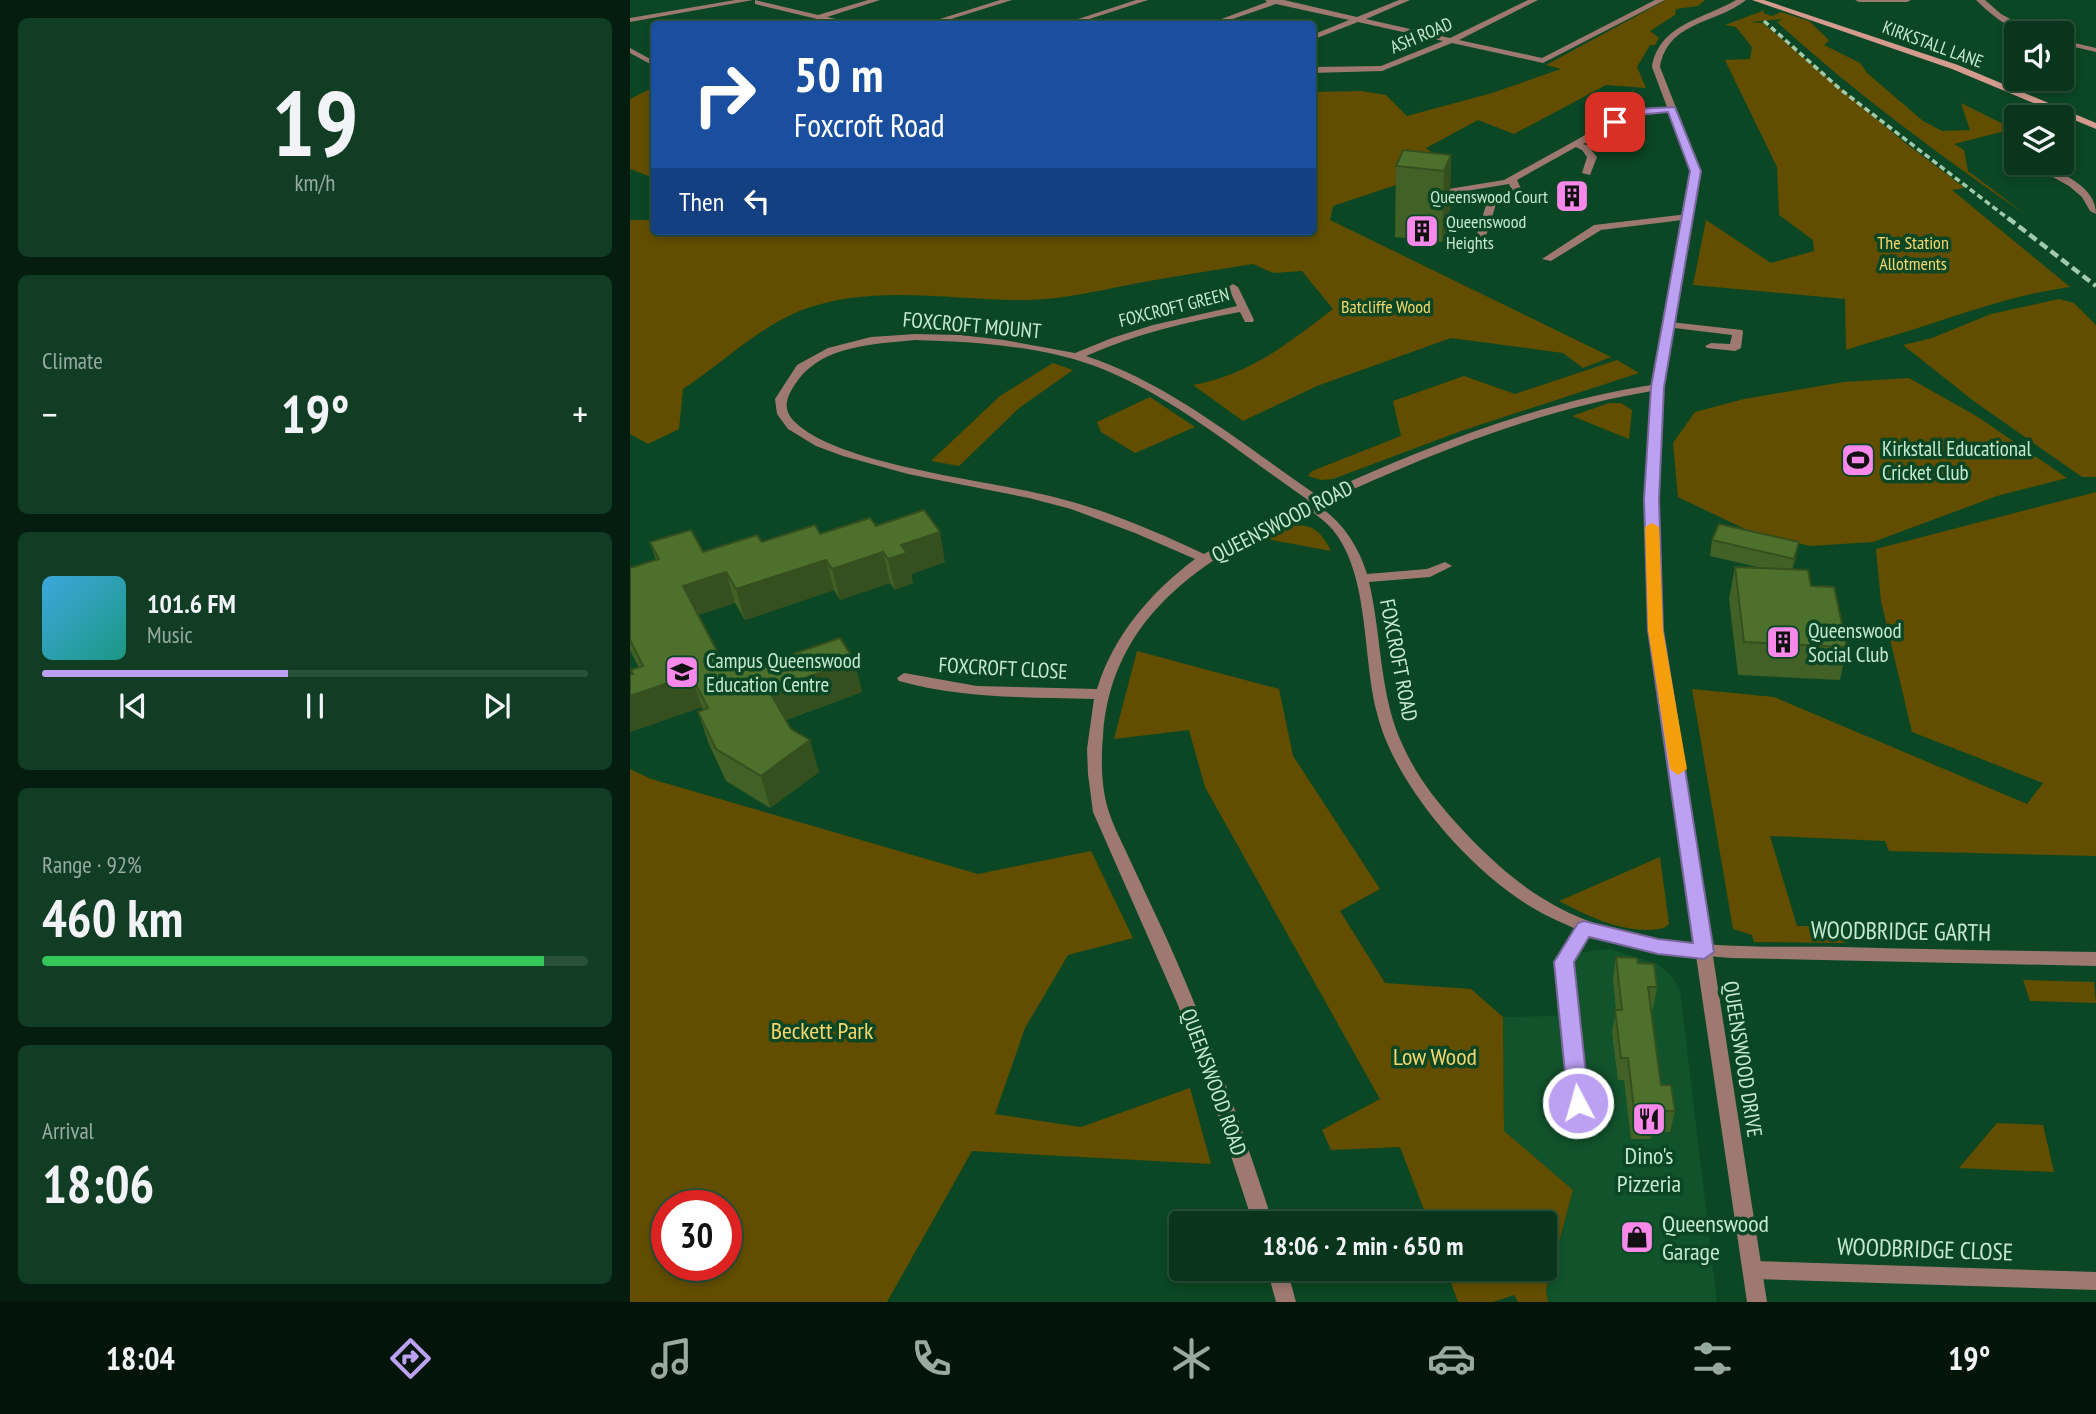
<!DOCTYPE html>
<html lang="en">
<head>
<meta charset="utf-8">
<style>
	:root { --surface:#08351b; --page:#113d24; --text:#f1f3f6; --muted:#98aba3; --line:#29503a; --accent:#bca0f2 }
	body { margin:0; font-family:"PT Sans Narrow",sans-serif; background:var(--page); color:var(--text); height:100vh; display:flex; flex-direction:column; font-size:26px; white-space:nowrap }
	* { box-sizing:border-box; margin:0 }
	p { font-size:23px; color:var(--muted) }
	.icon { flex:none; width:38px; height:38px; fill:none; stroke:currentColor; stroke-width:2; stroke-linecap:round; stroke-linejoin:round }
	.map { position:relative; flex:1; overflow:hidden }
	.sheet { display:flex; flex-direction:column; gap:18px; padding:18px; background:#041d0f; width:630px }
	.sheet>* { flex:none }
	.top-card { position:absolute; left:21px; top:21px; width:665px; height:214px; border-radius:7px; box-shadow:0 4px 10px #0003,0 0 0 2px var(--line); background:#1a4fa0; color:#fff; overflow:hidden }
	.fabs { position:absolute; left:1374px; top:21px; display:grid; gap:14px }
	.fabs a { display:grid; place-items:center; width:70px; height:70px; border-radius:7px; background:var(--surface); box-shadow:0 4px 10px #0003,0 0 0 2px var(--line); font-size:35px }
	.speed { position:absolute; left:21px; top:1190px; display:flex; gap:14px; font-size:35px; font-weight:700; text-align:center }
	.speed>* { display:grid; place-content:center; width:91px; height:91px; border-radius:50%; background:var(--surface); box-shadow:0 4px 10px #0003,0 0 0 2px var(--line); line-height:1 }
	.speed .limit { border:10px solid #d22; background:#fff; color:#111 }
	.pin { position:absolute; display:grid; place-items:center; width:60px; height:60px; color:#fff; margin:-30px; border-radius:14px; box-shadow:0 4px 10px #0006 }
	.me { position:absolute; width:77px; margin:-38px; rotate:354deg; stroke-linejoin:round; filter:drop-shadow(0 0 5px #0008) }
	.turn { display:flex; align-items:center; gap:24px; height:147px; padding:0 28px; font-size:32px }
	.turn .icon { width:91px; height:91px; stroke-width:2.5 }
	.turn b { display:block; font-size:49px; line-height:60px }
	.then { display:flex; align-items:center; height:66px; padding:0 28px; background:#0003; gap:14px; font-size:26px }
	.big { font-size:52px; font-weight:700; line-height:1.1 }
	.sheet .widget { flex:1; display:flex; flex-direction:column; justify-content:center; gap:10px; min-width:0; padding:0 24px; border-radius:10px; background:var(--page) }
	.sheet .dial { align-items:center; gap:0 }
	.dial b { font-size:91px; line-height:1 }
	.song { display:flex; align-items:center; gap:21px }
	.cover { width:84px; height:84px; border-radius:10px; background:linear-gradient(135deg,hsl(200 70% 55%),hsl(170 70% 35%)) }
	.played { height:7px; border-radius:4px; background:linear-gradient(90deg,var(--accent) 45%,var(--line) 45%) }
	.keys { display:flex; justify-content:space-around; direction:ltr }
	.heat { display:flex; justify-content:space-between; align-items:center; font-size:38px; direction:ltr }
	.charge { height:10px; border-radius:5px; background:linear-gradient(90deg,#34c759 92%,var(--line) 0) }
	.trip { position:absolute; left:539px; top:1211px; width:388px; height:70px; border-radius:7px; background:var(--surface); box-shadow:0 4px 10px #0003,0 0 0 2px var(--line); font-weight:700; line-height:70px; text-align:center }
	.tab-bar { display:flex; height:112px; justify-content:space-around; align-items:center; background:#03150b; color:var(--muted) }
	.tab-bar .icon { width:49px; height:49px }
	.tab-bar .active { color:var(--accent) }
	.tab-bar b { font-size:32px; color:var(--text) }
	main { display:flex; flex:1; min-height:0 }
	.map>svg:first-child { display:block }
	.built { fill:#11532b }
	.green { fill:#634e00; fill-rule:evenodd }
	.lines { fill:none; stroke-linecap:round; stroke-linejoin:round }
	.minor { fill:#9e7971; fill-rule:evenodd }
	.tertiary { fill:#9e7971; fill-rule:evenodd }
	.secondary { fill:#d59b8f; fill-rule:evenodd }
	.rail-far1 { stroke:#a1caad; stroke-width:3.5; stroke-dasharray:6 3.5; stroke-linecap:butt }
	.rail { stroke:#a1caad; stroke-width:4.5; stroke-dasharray:9 4.5; stroke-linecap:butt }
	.wall { fill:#426126 }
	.shaded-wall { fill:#364f1f }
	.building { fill:#4d712c; stroke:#364f1f; stroke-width:2 }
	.route { fill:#bca0f2; stroke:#7a689d; stroke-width:2 }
	.slow { fill:#f59e0b }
	.labels { text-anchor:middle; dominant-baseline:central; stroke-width:7; stroke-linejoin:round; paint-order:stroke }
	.far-street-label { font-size:18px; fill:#c6eacf; stroke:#0b4724 }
	.far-poi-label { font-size:18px; fill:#c6eacf; stroke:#0b4724; text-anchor:end }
	.far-park-label { font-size:18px; fill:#f9d76d; stroke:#0b4724 }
	.street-label { font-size:21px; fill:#c6eacf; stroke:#0b4724 }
	.poi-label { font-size:21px; fill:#c6eacf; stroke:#0b4724; text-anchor:start }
	.near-street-label { font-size:24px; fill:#c6eacf; stroke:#0b4724 }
	.near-park-label { font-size:24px; fill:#f9d76d; stroke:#0b4724 }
	.near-poi-label { font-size:24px; fill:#c6eacf; stroke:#0b4724 }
</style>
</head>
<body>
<main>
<section class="sheet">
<div class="widget dial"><b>19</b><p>km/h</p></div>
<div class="widget"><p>Climate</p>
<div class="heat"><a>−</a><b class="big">19°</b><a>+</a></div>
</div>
<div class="widget">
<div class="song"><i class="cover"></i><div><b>101.6 FM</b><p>Music</p></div></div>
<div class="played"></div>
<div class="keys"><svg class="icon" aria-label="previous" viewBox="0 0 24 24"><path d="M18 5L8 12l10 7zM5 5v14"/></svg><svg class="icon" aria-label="pause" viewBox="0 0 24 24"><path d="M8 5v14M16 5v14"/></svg><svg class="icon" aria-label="next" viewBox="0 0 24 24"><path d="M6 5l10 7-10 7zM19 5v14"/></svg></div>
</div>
<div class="widget"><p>Range · 92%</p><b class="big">460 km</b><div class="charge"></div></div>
<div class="widget"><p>Arrival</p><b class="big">18:06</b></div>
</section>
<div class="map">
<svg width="1466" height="1302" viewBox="0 0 1466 1302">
	<rect width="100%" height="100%" fill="#0b4724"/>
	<path class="built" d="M980,949L1027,964L1041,975L1050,990L1087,1302H918L916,1290L943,1190L874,1131L873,1017L927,1016L925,955Z"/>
	<g class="green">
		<path d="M1036,0H1075L1068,6L1046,9L1045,15L1020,31L1029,38L1025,45H1020L1007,67L1016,88L976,85L884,134L848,120L796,148L804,154L799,174L703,206L700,220L981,357L953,368L933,353L821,338L687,386L613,421L563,385C619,375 659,343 703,309L672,271L643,273L623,264C585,270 546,276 508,283C471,290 436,299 398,300C323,301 245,283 172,310C127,328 93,363 53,389L49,429L18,444L0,434V220H24V231H682L683,92L731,91L756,95L777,116L862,93L931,69L916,65Z"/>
		<path d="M1135,10L1133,13L1142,16L1151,12L1179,21L1199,40L1194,45L1230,63L1237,73L1293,121L1312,131L1340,130L1331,103L1383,129L1324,144L1334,150L1338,171L1395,214C1308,154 1225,93 1147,22L1153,19L1120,22L1133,23L1274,142L1335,188L1322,190L1440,287C1385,295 1346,309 1294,326C1268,335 1242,341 1216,350L1215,299L1063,285L1076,220L1141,263L1184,251L1183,240L1149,215L1147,167L1095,60L1120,59L1122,47L1106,27L1095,25Z"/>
		<path d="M24,87V178L0,169V99Z"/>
		<path d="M1429,299L1444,303L1466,325V477H1452L1345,402L1273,345L1302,338L1361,314Z"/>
		<path d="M987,360L1009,373L831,431L703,479L691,480L678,476L682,471L771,436L763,401L834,376L885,394Z"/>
		<path d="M423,363L443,370L389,408L329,466L301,461L370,396Z"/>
		<path d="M1279,378L1348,417L1437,478L1367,496L1243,542L1180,546L1115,529L1048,497L1043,443L1065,412L1114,399L1213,382Z"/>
		<path d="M520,397L565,427L505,453L471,432L467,422Z"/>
		<path d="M979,403H991L1002,410L999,439L942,416Z"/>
		<path d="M1466,492V856L1259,851L1255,841L1140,836L1167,926H1223L1225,935L1215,943H1205L1124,942L1122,935L1103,929L1062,689L1144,697L1397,804L1413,783L1282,732L1251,601L1246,549Z"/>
		<path d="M662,526C684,523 692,534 701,551L636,539Z"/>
		<path d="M507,651L649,689L663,756L750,889L710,911L755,983L841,989L873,1017L874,1131L943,1190L916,1290L918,1302H888L884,1295L863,1302H828L816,1269H915V1223H799L770,1147L701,1150L692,1130L750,1099L575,787L559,730L484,739Z"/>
		<path d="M0,769L21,779L348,874L461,851L503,938L438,955L395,1028L365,1114L451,1127L560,1088L581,1164L342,1151L257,1302H0ZM37,1206H96V1265H37Z"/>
		<path d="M1030,857L1039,924L1034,928C998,936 960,917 929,901Z"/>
		<path d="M1393,980L1464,982L1466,1003L1400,1001Z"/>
		<path d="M1367,1123L1413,1125L1424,1172L1329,1168Z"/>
	</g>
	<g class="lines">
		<g class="minor">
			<path d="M105,0H123L0,22V18Z"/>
			<path d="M125,0L188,15L238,0H250L197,17L219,22L220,24H208L125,4Z"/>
			<path d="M370,0H382L305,24H294Z"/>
			<path d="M506,0H518L444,24H433Z"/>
			<path d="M635,0H654L727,17L769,0H780L736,19L820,38L898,0H908L829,40L912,58L1025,0H1035L913,63L822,43L752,71L682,73V67L751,66L813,41L728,22L682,40V35L719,20L646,4L588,24H578L637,2Z"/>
			<path d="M1225,0H1281L1277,2H1229Z"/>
			<path d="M1346,0H1355L1371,14L1406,33C1384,34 1361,15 1346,0Z"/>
			<path d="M1432,40L1466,48V52L1432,44Z"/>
			<path d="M0,48L24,61V66L0,53Z"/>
			<path d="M1042,106L1046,109L1045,111L1000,117L953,144L958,146L967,157L960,175L952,173L957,157L952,150L946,147L887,180L892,191L866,204L853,246L844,244L857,202L882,190L879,184L818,194L807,203L802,200L812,190L874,180L995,113Z"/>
			<path d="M1405,163H1411C1432,174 1466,186 1466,214L1460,211L1452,197L1439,186L1405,167Z"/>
			<path d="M1058,214L1061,215V219L971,230L921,261L912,259L964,225Z"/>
			<path d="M603,284L608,287L624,320L623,322H615L610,312C557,322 505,334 456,356C543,385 613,445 688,496C798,446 908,402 1028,384L1034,387L1028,390C908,409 798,455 688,505C713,523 728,545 737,574L797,569L815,562L822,566L800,577L739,582C752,637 749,697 774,748C790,783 816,813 843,841C864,862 886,882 912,898C999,953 1113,946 1212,947C1296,949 1381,951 1466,952V966L1101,958C1052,954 1007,948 960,934L943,963L960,1128L958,1134L951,1136L944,1134L942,1128L926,962L946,929C931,922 916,916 903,908C840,871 764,784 747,713C732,656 740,576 703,530C696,522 687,515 678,509C579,555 481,613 473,736C471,759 471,786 478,809C483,826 492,842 499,858C516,895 534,931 550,969C586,1052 615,1137 643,1223H623L582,1098L548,1005L463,812L458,774L457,749L464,699C398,697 333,699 269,681L267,678L274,673L347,686L467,689C483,636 521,592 565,559L505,533L441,509L399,498L278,474L213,456L186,446L158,429L147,414L145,399L167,365L198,348L241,337L285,334L330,335L374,340L445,353L482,338L523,325L607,306L598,287ZM285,340C348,342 416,346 475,370C550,401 612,455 678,500L621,527L574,554C525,531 476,510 424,497C360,480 210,466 165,422C150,408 158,394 168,380C194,345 245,344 285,340Z"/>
			<path d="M1040,322L1112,330L1113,332L1111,348L1105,351L1077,348L1075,346L1081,343L1100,344L1102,335L1036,327V323Z"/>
			<path d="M1123,1261L1466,1272V1290L1123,1279L1116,1276L1113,1270L1116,1264Z"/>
			<path d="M637,1269H657L666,1302H646Z"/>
		</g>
		<path class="tertiary" d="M1106,0H1116C1086,24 1038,21 1030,67L1071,171L1034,387L1028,457L1032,630L1137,1302H1117L1018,630L1016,457L1022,387L1061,171L1022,67C1029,24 1074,19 1106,0Z"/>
		<path class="secondary" d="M1122,0H1134L1328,65L1466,123V129L1322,69Z"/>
		<path class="rail-far1" d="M1134,21L1210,89L1380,220"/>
		<path class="rail" d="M1378,218L1466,286"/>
	</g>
	<g class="wall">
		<path d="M821,155L819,225L812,242L765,237L766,166Z"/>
		<path d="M246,526L315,562L281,574L283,583L265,590L260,583L210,600L204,590L115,620L105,603L68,615L92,661L113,671L224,660L232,692L156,720L189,772L140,808L96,781L79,744L68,712L73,710L72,707L0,732V675L3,674L9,668L0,650V568L26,560L20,542L73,552Z"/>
		<path d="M1082,540L1166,558L1162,570L1181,586L1217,647L1210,680L1108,675L1099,599L1105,567L1132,568L1080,556Z"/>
		<path d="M986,957L1008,963L1027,987L1023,1009H1021L1031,1085L1045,1111L1040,1132H1022L1021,1139H1001L994,1080H988L982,1032L986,1010L983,979Z"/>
	</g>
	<g class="shaded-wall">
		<path d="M821,155L819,225L812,242L814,171Z"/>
		<path d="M310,532L315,562L281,574L283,583L265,590L258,559L271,545Z"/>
		<path d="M1169,542L1166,558L1161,575L1164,559Z"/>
		<path d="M253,552L260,583L210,600L202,569Z"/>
		<path d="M196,560L204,590L115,620L106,589Z"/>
		<path d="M96,572L105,603L63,617L53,586Z"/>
		<path d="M224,660L232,692L149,722L139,691Z"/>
		<path d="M61,675L72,707L0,732V696Z"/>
		<path d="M180,740L189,772L140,808L131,776Z"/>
	</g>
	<g class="building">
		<path d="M773,150L821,155L814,171L766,166Z"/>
		<path d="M294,510L310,532L271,545L277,553L258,559L253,552L202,569L196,560L106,589L96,572L53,586L92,661L105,656L113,671L210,638L224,660L139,691L161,729L180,740L131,776L86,749L68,712L78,708L61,675L0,696V675L3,674L1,670L13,666L0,640V568L29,559L20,542L61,530L73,552L127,535L132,542L185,525L190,534L240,518L246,526Z"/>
		<path d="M1089,524L1169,542L1164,559L1082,540Z"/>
		<path d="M1105,567L1178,570L1181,586L1204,587L1217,647L1114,642Z"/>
		<path d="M986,957L1007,958L1008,963L1024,964L1027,987H1018L1031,1085H1041L1045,1111H1024L1025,1118L1005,1117L998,1058H991L985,1010H992Z"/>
	</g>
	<path class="route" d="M1045,107L1071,171L1034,387L1029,499L1033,630L1084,952L1074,959L1028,954L959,937L944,962L959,1103L956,1109L948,1112L941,1109L938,1103L924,962L948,923L954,921L1028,939L1063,943L1018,630L1014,499L1021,387L1060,171L1038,112L1007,115L985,125L980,122L1005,109Z"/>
	<path class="slow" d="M1022,523L1029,527L1033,630L1057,769L1048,775L1040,769L1018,630L1015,527Z"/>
	<defs>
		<g id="building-square" transform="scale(1.75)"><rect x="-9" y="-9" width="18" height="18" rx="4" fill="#f888ea" stroke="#0b4724"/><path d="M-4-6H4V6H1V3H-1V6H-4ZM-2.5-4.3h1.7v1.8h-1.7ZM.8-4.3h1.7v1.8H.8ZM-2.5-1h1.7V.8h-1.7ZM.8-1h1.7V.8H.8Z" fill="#111"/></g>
		<g id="stadium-square" transform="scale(1.75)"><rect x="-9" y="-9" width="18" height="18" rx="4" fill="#f888ea" stroke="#0b4724"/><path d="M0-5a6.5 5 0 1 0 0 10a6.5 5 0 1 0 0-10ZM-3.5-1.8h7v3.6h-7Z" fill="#111"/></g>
		<g id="school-square" transform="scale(1.75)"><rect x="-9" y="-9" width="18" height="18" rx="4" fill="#f888ea" stroke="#0b4724"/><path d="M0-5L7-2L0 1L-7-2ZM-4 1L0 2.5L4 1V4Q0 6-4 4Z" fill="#111"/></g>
		<g id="restaurant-square" transform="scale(1.75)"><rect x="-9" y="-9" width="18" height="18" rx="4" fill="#f888ea" stroke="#0b4724"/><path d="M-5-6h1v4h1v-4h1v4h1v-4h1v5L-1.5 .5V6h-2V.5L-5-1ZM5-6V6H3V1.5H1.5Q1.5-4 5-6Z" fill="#111"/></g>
		<g id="shop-square" transform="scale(1.75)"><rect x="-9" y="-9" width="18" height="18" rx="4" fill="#f888ea" stroke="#0b4724"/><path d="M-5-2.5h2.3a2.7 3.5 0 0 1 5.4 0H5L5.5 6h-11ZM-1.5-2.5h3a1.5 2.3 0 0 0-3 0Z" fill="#111"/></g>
	</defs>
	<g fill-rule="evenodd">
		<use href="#building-square" x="942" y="196"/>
		<use href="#building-square" x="792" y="231"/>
		<use href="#stadium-square" x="1228" y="460"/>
		<use href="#building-square" x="1153" y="642"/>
		<use href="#school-square" x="52" y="672"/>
		<use href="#restaurant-square" x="1019" y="1119"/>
		<use href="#shop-square" x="1007" y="1237"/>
	</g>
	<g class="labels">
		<g class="far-street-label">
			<text transform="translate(791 35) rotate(-23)">ASH ROAD</text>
			<text transform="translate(1303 44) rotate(20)">KIRKSTALL LANE</text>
			<text transform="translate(544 307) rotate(-14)">FOXCROFT GREEN</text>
		</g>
		<g class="far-poi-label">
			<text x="918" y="196">Queenswood Court</text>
			<text x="816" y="221" text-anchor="start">Queenswood<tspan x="816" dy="21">Heights</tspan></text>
		</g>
		<g class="far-park-label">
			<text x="1283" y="242">The Station<tspan x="1283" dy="21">Allotments</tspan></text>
			<text x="756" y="306">Batcliffe Wood</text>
		</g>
		<g class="street-label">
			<text transform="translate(342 325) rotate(5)">FOXCROFT MOUNT</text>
			<text transform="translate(652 521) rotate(-27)">QUEENSWOOD ROAD</text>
			<text transform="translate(769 660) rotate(79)">FOXCROFT ROAD</text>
			<text transform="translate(373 668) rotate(3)">FOXCROFT CLOSE</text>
			<text transform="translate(1113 1059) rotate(81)">QUEENSWOOD DRIVE</text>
			<text transform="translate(584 1082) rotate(70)">QUEENSWOOD ROAD</text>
		</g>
		<g class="poi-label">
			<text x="1252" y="448">Kirkstall Educational<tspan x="1252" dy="24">Cricket Club</tspan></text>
			<text x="1178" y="630">Queenswood<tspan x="1178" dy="24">Social Club</tspan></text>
			<text x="76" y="660">Campus Queenswood<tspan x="76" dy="24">Education Centre</tspan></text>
		</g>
		<g class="near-street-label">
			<text transform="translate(1271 931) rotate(1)">WOODBRIDGE GARTH</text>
			<text transform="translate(1295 1249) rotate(2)">WOODBRIDGE CLOSE</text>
		</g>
		<g class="near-park-label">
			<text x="192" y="1030">Beckett Park</text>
			<text x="805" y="1056">Low Wood</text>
		</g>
		<g class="near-poi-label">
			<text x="1019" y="1155">Dino's<tspan x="1019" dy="28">Pizzeria</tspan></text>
			<text x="1032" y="1223" text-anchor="start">Queenswood<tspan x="1032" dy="28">Garage</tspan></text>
		</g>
	</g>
</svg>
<div class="fabs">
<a><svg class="icon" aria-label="sound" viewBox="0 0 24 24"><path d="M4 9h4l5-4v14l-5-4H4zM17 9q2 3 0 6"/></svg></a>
<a><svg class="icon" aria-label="layers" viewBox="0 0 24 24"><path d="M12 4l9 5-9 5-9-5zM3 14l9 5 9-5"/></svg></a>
</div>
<div class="speed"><div class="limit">30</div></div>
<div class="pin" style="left:985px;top:122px;background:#d93025"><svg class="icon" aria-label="arrive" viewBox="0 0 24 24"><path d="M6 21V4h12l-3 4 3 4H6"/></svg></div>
<svg class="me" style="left:948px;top:1103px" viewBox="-20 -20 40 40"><circle r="17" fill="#bca0f2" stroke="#fff" stroke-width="3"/><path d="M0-11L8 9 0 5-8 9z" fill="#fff"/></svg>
<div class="trip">18:06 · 2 min · 650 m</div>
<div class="top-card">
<div class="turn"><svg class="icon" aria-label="right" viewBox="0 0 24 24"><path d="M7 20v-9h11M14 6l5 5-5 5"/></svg><div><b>50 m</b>Foxcroft Road</div></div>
<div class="then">Then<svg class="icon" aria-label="left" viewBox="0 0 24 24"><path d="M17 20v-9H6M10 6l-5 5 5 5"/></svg></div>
</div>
</div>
</main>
<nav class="tab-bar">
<b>18:04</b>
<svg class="icon active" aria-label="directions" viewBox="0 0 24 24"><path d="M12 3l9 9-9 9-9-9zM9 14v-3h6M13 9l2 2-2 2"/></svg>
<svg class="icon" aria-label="music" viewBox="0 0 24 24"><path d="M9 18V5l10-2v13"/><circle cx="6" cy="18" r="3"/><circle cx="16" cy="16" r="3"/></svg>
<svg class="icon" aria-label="phone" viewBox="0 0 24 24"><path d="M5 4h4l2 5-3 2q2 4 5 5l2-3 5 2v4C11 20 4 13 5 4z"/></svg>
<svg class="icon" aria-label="climate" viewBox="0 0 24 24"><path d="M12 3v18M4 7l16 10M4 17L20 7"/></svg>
<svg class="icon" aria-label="car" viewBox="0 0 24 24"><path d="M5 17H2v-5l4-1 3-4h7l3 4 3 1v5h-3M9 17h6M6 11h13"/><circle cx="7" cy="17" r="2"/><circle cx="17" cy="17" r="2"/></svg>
<svg class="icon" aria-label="filters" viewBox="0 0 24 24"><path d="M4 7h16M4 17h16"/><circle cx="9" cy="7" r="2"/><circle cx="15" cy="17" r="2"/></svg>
<b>19°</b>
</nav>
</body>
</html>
